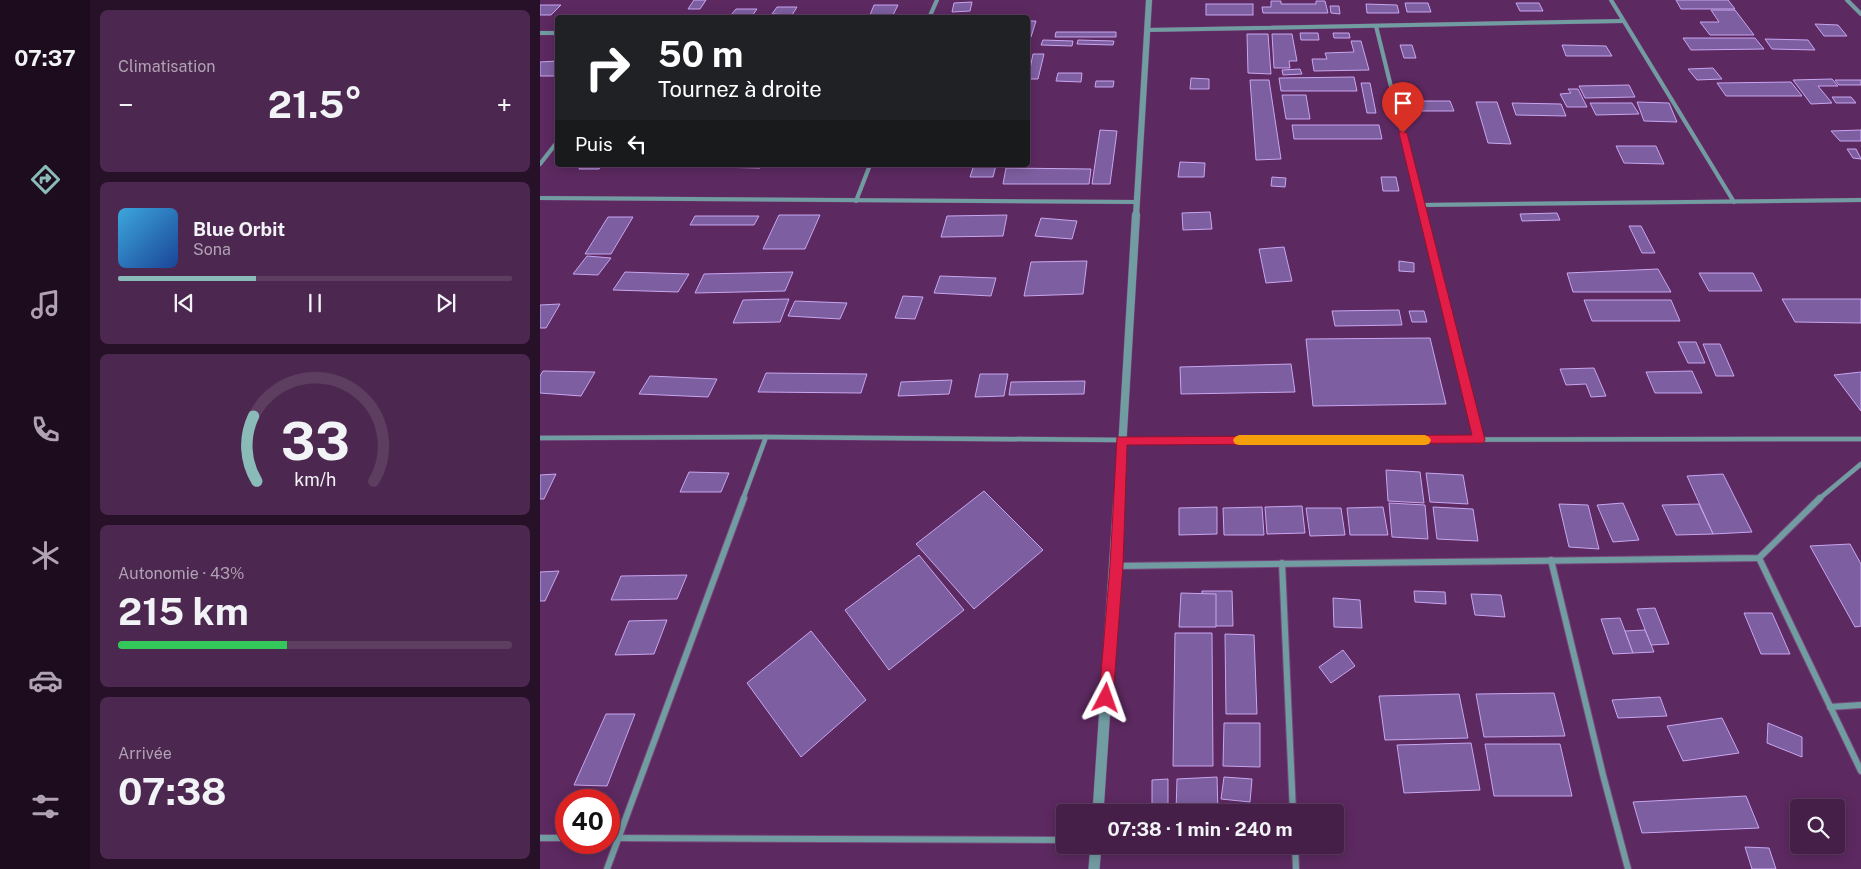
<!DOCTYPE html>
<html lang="fr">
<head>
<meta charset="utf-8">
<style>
	:root { --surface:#451f48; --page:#4c274f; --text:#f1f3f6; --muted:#b0a2b4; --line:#5d3d60; --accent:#8bbbb9 }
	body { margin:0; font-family:"Public Sans",sans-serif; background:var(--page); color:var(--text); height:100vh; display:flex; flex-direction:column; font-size:19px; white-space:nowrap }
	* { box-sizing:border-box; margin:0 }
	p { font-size:16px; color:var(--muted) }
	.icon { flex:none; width:28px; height:28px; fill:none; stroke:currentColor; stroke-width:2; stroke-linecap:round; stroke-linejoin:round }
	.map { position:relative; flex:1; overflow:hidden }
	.sheet { display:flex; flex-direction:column; gap:10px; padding:10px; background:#261128; width:450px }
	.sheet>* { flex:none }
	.hud { position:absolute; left:15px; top:15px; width:475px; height:152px; border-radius:5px; box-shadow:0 2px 12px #0003,0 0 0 1px var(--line); background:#202124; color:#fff; overflow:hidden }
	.tools { position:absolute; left:1250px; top:799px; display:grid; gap:10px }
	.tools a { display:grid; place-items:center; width:55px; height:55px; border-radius:5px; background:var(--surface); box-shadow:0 2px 12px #0003,0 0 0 1px var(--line); font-size:25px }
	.speed { position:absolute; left:15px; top:789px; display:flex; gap:10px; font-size:25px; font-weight:700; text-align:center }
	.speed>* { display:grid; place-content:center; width:65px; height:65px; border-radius:50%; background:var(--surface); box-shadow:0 2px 12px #0003,0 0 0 1px var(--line); line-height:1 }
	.speed .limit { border:8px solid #d22; background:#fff; color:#111 }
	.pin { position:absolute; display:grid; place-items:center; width:42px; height:42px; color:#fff; margin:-51px -21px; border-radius:50% 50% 50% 0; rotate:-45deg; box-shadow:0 0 5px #0007 }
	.pin .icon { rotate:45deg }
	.me { position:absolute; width:55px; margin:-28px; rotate:4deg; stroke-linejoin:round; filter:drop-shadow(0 0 4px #0008) }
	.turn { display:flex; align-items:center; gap:18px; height:105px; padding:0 20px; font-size:22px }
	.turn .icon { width:65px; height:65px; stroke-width:2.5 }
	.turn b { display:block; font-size:35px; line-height:42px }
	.then { display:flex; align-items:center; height:48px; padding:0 20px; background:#0003; gap:10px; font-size:19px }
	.big { font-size:38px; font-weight:700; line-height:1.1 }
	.sheet .widget { flex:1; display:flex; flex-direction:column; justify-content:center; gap:8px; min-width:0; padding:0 18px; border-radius:8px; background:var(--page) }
	.sheet .dial { align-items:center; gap:0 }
	.dial svg { height:130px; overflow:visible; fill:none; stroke:var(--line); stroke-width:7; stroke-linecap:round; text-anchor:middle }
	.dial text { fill:var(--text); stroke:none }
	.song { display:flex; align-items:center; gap:15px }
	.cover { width:60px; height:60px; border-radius:8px; background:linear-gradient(135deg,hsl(200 70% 55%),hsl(220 70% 35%)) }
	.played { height:5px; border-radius:2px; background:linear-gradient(90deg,var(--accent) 35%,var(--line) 35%) }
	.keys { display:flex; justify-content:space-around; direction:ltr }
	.heat { display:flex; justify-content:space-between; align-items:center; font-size:28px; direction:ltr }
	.charge { height:8px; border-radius:4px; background:linear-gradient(90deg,#34c759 43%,var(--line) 0) }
	.trip { position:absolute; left:516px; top:804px; width:288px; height:50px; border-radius:5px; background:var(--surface); box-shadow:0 2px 12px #0003,0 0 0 1px var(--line); font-weight:700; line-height:50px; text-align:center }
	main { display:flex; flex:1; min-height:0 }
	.dock { display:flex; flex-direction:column; width:90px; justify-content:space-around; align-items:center; background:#1c0c1d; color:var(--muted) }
	.dock .icon { width:35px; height:35px }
	.dock .on { color:var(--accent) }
	.dock b { font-size:22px; color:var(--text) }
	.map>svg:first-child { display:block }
	.building { fill:#7d5ea0; stroke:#c8a6f0 }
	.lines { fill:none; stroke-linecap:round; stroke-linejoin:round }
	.minor-far2-casing { stroke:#78487b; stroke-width:4.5 }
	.minor-far1-casing { stroke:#78487b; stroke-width:5.5 }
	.minor-casing { stroke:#78487b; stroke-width:8 }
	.tertiary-far2-casing { stroke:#78487b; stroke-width:7 }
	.tertiary-far1-casing { stroke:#78487b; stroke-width:9 }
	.tertiary-casing { stroke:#78487b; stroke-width:12 }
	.minor-far2 { stroke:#719ca1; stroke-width:4 }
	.minor-far1 { stroke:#719ca1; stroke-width:4.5 }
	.minor { stroke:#719ca1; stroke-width:6 }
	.tertiary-far2 { stroke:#719ca1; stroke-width:6 }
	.tertiary-far1 { stroke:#719ca1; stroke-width:8 }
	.tertiary { stroke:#719ca1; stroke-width:11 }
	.route { fill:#e11d48; stroke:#92132f }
	.slow { fill:#f59e0b }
</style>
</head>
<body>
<main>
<nav class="dock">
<b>07:37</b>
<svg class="icon on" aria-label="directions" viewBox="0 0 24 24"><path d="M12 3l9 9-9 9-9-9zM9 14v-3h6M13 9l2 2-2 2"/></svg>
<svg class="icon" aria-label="music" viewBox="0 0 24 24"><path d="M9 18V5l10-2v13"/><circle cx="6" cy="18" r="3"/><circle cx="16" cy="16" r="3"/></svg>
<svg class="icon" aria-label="phone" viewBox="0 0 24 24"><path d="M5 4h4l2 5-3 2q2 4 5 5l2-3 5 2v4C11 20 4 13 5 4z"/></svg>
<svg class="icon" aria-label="climate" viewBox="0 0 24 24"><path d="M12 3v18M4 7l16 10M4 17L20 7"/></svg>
<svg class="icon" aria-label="car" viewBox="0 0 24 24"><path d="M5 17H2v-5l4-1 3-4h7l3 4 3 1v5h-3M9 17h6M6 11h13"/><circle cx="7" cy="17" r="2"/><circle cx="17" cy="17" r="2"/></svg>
<svg class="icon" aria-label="filters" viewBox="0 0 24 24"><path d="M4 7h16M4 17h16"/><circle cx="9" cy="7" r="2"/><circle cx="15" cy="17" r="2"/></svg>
</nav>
<section class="sheet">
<div class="widget"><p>Climatisation</p>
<div class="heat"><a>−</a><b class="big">21.5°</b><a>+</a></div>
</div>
<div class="widget">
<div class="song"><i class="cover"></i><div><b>Blue Orbit</b><p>Sona</p></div></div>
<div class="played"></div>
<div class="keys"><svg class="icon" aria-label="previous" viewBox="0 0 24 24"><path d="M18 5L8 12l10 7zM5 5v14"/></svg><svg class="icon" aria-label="pause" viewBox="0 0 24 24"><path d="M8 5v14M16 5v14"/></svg><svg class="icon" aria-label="next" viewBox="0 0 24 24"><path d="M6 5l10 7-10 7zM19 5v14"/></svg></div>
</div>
<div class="widget dial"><svg viewBox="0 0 100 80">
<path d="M14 69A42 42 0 1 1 86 69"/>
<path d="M14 69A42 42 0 0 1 12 29" stroke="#8bbbb9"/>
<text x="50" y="56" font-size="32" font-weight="700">33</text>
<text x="50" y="72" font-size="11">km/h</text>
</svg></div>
<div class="widget"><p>Autonomie · 43%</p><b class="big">215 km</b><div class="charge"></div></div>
<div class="widget"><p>Arrivée</p><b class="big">07:38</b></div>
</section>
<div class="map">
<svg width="1321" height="869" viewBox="0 0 1321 869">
	<rect width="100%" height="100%" fill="#5c2960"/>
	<g class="building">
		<path d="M154,0H166L160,9H148Z"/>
		<path d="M1136,0H1188L1195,9H1141Z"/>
		<path d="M731,1H741V4H776V1H785L788,13H723L722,7H731Z"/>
		<path d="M432,2L430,11L412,12L414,3Z"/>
		<path d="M865,3H888L891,12H867Z"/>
		<path d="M976,3H999L1003,11H980Z"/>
		<rect x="666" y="4" width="47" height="11"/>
		<path d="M826,4L857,5L859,13H827Z"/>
		<path d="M0,5H21L11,15H0Z"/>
		<path d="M334,5H358L353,15H330Z"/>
		<path d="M790,6H799L800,14L791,13Z"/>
		<path d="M237,7H257L252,15L232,14Z"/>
		<path d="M196,9H217L212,16L191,15Z"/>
		<path d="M1171,10H1195L1214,35H1170L1160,22H1179Z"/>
		<path d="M488,21H496L491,37H488Z"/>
		<path d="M1275,24L1298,25L1307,36H1284Z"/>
		<path d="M516,32H576V37H515Z"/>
		<path d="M760,33H778L779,40H761Z"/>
		<path d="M793,33H809L810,38H794Z"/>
		<path d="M707,34H728L731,74L708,73Z"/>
		<path d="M732,34H752L757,61H749L750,68H734Z"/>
		<path d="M1143,38H1215L1224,49L1151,50Z"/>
		<path d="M1225,39L1268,40L1275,50L1232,49Z"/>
		<path d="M503,40L533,41L532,46L501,45Z"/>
		<path d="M538,40L574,41L573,45L537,44Z"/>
		<path d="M811,41H821L829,70L774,71L772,59H787L785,53L814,52Z"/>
		<path d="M860,45H872L876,58H864Z"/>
		<path d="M1022,45L1066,46L1072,56H1026Z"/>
		<path d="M493,54H504L498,79H488Z"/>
		<path d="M18,61V76H0V62Z"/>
		<path d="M1173,68L1182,79L1157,80L1148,69Z"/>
		<path d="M760,69L762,74L743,75L742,70Z"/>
		<path d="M518,73H542L541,82L516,81Z"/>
		<path d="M814,77L817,91H741L739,78Z"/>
		<path d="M651,78L669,79V89H650Z"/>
		<path d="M1292,79L1298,86H1278L1292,103L1271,104L1253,80Z"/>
		<path d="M710,80H729L741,159L716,160Z"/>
		<path d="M1295,80H1321V85H1299Z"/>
		<path d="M556,81H574L573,87H555Z"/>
		<path d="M1251,82L1262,96H1186L1177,83Z"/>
		<path d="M821,83H830L836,113H827Z"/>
		<path d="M1089,85L1095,97L1045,98L1039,86Z"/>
		<path d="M1028,89H1038L1047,107H1027L1020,94L1031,93Z"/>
		<path d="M742,95H766L770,119H746Z"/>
		<path d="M1292,97H1311L1316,103H1296Z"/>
		<path d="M879,101H910L914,111H882Z"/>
		<path d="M936,102H957L971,144L948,143Z"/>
		<path d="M1097,102L1129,103L1137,122L1104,121Z"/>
		<path d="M972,103L1021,104L1026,116L976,115Z"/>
		<path d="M1050,103H1092L1099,114L1056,115Z"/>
		<path d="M752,125H839L842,139H754Z"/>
		<path d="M560,130L577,131L570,184H552Z"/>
		<path d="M1321,130V141H1300L1291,131Z"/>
		<path d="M1076,146H1116L1124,164L1084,163Z"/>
		<path d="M1307,149H1316L1321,159L1313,158Z"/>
		<path d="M640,162L665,163L664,177H638Z"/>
		<path d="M41,165H62L59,169H39Z"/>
		<path d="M173,165H222L220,168L172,167Z"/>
		<path d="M434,165H456L453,177H430Z"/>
		<path d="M466,168L551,169L549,184H463Z"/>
		<path d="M732,177L746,178L745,187L731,186Z"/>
		<path d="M841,177H856L859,191H843Z"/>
		<path d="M670,212L672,229L643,230L642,213Z"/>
		<path d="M1017,213L1020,220L982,221L980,214Z"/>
		<path d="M239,215H280L265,249H223Z"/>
		<path d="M467,215L463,236L401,237L407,216Z"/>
		<path d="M155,216H219L214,225H150Z"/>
		<path d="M68,217H93L71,254H45Z"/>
		<path d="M501,218L537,221L532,239L495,236Z"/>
		<path d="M1089,226H1101L1115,253H1102Z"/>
		<path d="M744,247L752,281L726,283L719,249Z"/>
		<path d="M47,256L71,258L58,275L33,274Z"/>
		<path d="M547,261L543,294L484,296L491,262Z"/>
		<path d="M859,261L874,263V272L859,271Z"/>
		<path d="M1118,269L1131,292H1033L1027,273Z"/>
		<path d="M85,272L149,274L138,292L73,290Z"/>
		<path d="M253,272L245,291L155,293L164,274Z"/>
		<path d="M1159,273H1213L1222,291H1169Z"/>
		<path d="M400,276L456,278L451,296L394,293Z"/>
		<path d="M363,296L383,297L375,319L355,318Z"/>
		<path d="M249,299L240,322L193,323L203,300Z"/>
		<path d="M1242,299H1321V323L1255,322Z"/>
		<path d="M1044,300H1131L1140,321H1052Z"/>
		<path d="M255,301L307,303L300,319L248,316Z"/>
		<path d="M20,304L6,328H0V305Z"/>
		<path d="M859,310L862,325L795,326L792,311Z"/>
		<path d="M869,311H884L887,322H872Z"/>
		<path d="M890,338L906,404L773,406L766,339Z"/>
		<path d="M1138,342H1156L1165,363H1148Z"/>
		<path d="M1163,344H1180L1194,376H1176Z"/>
		<path d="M751,364L755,392L641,394L640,367Z"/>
		<path d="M1054,368L1066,396L1051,397L1046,384L1026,385L1020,369Z"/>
		<path d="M3,371L55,372L41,396L0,393V376Z"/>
		<path d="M1152,371L1162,393H1115L1106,372Z"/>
		<path d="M1321,372V411L1294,375Z"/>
		<path d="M226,373L327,374L321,393L218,392Z"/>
		<path d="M440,374H468L464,396L435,397Z"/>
		<path d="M110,376L177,379L168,397L99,394Z"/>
		<path d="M412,380L409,394L358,396L361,382Z"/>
		<path d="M545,381L544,394L469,395L471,382Z"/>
		<path d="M846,470L880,472L884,503L848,501Z"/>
		<path d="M149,472L189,473L181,492H140Z"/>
		<path d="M886,473L923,475L928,504L890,502Z"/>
		<path d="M16,474L4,499H0V475Z"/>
		<path d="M1183,474L1212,532L1173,534L1147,476Z"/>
		<path d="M444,491L503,550L434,609L376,544Z"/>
		<path d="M849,503L885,505L888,539L852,537Z"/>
		<path d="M1083,503L1099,540L1073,542L1057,505Z"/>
		<path d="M1019,504L1048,505L1059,549L1029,547Z"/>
		<path d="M1159,504L1173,534L1136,535L1122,505Z"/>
		<path d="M762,506L765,533L727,534L725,507Z"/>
		<path d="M677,507V534L639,535V508Z"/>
		<path d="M722,507L724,535H684L683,508Z"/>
		<path d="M843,507L848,535H810L807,508Z"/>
		<path d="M893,507L933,509L938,541L897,539Z"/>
		<path d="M766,508H801L805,535L770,536Z"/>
		<path d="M1310,544L1321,564V626L1315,627L1270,546Z"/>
		<path d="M379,555L424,610L349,670L305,610Z"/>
		<path d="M19,571L5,601H0V572Z"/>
		<path d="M147,575L137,599L71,600L81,576Z"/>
		<path d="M662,591H692L693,626H662Z"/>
		<path d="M874,591L905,592L906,604L875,602Z"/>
		<path d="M641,593L676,594V627H639Z"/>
		<path d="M931,594L961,595L965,617L935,615Z"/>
		<path d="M793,598L820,600L822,628L794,627Z"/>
		<path d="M1115,608L1129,644L1111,645L1097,609Z"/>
		<path d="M1204,613H1232L1250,654H1221Z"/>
		<path d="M1080,618L1085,631L1093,653L1073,654L1061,619Z"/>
		<path d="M127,620L114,654L75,655L89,621Z"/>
		<path d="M1105,630L1114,652L1093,653L1085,631Z"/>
		<path d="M271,631L326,700L261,757L207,683Z"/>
		<path d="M635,633H672L673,766H633Z"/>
		<path d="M685,634L714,635L717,714H686Z"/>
		<path d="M803,650L815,666L791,683L779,667Z"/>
		<path d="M1014,693L1025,736L944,737L936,694Z"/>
		<path d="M919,694L928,738L845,740L839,696Z"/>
		<path d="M1120,697L1127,716L1078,718L1072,700Z"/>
		<path d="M66,714H95L67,786L34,785Z"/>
		<path d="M1182,718L1199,753L1143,761L1127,726Z"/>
		<path d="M684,723H720V767L683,766Z"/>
		<path d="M1228,723L1262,737V757L1227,743Z"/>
		<path d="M931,743L940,790L864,793L857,745Z"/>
		<path d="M945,744H1020L1032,796H954Z"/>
		<path d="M677,777L678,812H636L637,779Z"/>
		<path d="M684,777L712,779L710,802L681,799Z"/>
		<path d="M628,779V812H612V780Z"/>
		<path d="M1206,796L1219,828L1102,833L1093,802Z"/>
		<path d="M726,805V812H683V808Z"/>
		<path d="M1205,847L1229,848L1236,869H1212Z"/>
	</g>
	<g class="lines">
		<g class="minor-far2-casing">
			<g id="minor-far2">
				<path d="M1071,0L1194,202"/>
				<path d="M1307,0L1321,14"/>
				<path d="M389,18L397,0"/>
				<path d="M836,26L883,216"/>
				<path d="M607,30L1083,21"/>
				<path d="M0,33H18"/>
				<path d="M0,164L18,141"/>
				<path d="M0,198L597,202"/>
				<path d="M316,201L330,165"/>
				<path d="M881,205L1321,200"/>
			</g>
		</g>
		<g class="minor-far1-casing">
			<g id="minor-far1">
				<path d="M883,215L939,440"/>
				<path d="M0,438L226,437L581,440L1321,439"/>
				<path d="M203,499L226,437"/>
				<path d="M1279,499L1321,464"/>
			</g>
		</g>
		<g class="minor-casing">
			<g id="minor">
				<path d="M1219,558L1321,771"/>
				<path d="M1011,560L1063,775L1088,869"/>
				<path d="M742,563L753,812"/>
				<path d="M576,566L1219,558L1280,498"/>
				<path d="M1290,707L1321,705"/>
				<path d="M0,838H26"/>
				<path d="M69,838L525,840"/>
				<path d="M755,845L756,869"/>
				<path d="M67,869L204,498"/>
			</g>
		</g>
		<g class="tertiary-far2-casing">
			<path id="tertiary-far2" d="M596,216L609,0"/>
		</g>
		<g class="tertiary-far1-casing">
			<path id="tertiary-far1" d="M579,499L596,215"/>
		</g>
		<g class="tertiary-casing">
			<g id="tertiary">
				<path d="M558,812L579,498"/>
				<path d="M554,869L556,845"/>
			</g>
		</g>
		<use href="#minor-far2" class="minor-far2"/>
		<use href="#minor-far1" class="minor-far1"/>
		<use href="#minor" class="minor"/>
		<use href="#tertiary-far2" class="tertiary-far2"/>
		<use href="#tertiary-far1" class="tertiary-far1"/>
		<use href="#tertiary" class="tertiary"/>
	</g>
	<path class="route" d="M860,131L867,133L945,440L943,443L587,445L583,566L573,698L571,703L566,706L561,703L559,698L570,566L577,437L932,435L859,133Z"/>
	<path class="slow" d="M699,435H885L889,437L891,440L889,444L885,445H699L695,444L693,440L695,437Z"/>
</svg>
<div class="tools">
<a><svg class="icon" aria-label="search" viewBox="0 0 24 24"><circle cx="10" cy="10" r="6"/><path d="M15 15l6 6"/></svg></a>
</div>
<div class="speed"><div class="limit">40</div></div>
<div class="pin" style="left:863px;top:133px;background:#d93025"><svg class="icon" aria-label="arrive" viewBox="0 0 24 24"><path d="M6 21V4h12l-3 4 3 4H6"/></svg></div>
<svg class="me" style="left:566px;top:698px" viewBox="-20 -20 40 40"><path d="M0-17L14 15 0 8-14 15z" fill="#e11d48" stroke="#fff" stroke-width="4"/></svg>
<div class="trip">07:38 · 1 min · 240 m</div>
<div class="hud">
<div class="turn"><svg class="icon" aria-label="right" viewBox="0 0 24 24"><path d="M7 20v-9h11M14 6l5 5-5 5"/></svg><div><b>50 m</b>Tournez à droite</div></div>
<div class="then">Puis<svg class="icon" aria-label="left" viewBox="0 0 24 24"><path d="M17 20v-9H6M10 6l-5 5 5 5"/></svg></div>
</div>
</div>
</main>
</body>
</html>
